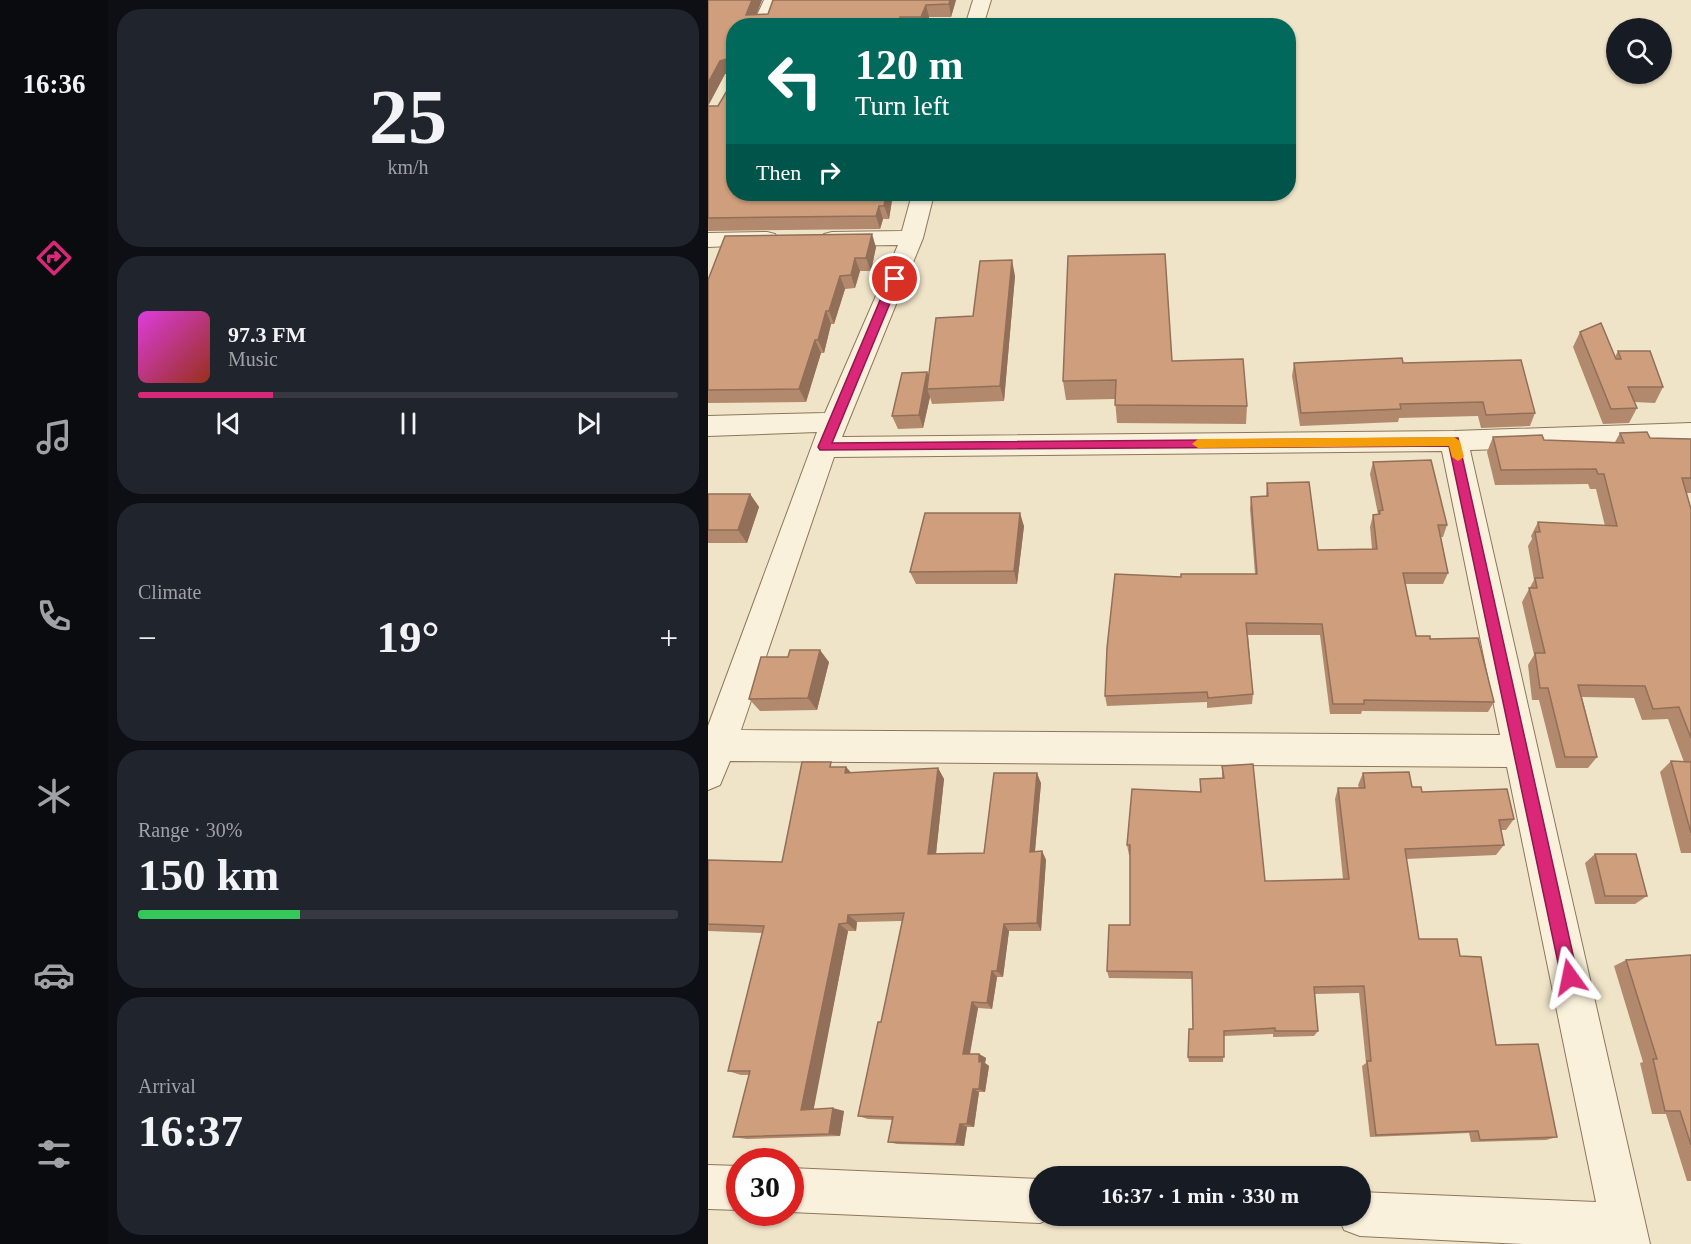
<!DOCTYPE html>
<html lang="en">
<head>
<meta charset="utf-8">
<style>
	:root { --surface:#171b24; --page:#20242c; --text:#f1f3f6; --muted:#9ea1a6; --line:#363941; --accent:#db2777 }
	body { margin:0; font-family:"Times New Roman",serif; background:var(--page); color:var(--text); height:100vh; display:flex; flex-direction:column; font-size:22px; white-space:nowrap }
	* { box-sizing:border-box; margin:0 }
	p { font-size:20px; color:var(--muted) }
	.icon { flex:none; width:33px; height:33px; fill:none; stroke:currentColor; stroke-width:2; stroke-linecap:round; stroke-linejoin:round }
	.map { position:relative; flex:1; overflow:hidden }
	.side { display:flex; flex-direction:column; gap:9px; padding:9px; background:#0d0f14; width:600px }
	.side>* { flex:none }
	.banner { position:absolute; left:18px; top:18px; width:570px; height:183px; border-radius:24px; box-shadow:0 2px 4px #0004; background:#00695c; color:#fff; overflow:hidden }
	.fabs { position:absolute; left:898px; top:18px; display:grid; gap:12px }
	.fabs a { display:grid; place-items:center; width:66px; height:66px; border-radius:50%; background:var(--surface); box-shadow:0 2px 4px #0004; font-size:30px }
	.speed { position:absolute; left:18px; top:1148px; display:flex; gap:12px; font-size:30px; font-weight:700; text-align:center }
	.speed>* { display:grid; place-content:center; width:78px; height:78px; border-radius:50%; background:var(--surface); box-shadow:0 2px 4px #0004; line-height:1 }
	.speed .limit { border:9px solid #d22; background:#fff; color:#111 }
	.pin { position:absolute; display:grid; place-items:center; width:51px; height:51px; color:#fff; margin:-26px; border:3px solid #fff; border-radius:50%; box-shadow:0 2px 6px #0007 }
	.me { position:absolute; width:66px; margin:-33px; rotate:348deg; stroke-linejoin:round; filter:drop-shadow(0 0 4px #0008) }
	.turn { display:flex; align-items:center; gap:21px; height:126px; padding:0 30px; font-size:27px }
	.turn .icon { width:78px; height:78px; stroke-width:2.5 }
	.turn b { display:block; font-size:42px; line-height:51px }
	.then { display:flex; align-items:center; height:57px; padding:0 30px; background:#0003; gap:12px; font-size:22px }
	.big { font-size:45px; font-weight:700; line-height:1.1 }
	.side .card { flex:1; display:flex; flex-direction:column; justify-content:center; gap:9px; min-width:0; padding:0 21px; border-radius:24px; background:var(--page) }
	.side .dial { align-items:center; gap:0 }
	.dial b { font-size:78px; line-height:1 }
	.song { display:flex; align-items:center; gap:18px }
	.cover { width:72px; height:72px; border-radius:9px; background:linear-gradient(135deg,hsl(300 70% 55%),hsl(10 70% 35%)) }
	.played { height:6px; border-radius:3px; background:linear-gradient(90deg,var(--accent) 25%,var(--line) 25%) }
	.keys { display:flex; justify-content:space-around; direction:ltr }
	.heat { display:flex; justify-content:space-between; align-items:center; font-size:33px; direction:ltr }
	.charge { height:9px; border-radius:4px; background:linear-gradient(90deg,#34c759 30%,var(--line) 0) }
	.trip { position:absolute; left:321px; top:1166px; width:342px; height:60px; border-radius:30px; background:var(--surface); box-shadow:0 2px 4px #0004; font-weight:700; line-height:60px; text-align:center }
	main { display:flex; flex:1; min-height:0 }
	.tab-bar { display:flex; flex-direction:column; width:108px; justify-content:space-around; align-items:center; background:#090b0e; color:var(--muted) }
	.tab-bar .icon { width:42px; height:42px }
	.tab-bar .active { color:var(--accent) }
	.tab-bar b { font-size:27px; color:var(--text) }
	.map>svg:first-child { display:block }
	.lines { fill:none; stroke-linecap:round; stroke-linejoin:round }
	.minor-casing { stroke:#8d765c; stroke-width:2 }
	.minor { fill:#faf1dc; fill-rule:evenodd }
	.wall { fill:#b2896c; fill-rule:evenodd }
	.shaded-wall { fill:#916f58 }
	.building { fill:#cf9f7d; stroke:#916f58; stroke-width:1.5 }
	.route { fill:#db2777; stroke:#8e194d; stroke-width:1.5 }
	.slow { fill:#f59e0b }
</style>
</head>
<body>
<main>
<nav class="tab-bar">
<b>16:36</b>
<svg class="icon active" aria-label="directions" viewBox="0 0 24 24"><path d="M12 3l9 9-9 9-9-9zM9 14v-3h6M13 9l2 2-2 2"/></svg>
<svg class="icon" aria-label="music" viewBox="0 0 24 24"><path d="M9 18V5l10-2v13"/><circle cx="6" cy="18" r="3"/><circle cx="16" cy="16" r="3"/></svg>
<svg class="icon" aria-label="phone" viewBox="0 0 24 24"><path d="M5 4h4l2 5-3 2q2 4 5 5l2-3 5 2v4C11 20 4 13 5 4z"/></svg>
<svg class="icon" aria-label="climate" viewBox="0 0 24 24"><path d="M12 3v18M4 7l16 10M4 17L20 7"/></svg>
<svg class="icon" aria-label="car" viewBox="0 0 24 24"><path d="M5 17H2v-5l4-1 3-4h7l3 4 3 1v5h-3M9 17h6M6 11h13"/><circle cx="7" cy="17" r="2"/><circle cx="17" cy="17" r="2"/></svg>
<svg class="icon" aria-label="filters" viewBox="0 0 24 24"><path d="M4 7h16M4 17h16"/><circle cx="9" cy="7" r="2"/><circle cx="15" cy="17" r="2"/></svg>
</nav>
<section class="side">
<div class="card dial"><b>25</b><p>km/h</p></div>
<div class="card">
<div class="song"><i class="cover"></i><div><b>97.3 FM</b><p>Music</p></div></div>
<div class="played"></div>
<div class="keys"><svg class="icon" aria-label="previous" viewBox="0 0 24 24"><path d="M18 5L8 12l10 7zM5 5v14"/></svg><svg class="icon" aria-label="pause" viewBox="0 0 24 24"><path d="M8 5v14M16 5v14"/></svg><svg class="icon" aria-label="next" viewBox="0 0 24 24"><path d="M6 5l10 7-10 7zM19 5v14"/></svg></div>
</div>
<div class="card"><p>Climate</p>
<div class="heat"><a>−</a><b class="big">19°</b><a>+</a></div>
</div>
<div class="card"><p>Range · 30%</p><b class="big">150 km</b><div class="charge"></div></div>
<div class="card"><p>Arrival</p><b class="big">16:37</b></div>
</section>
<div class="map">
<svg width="983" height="1244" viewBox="0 0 983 1244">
	<rect width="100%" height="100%" fill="#f0e4c8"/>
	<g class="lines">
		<g class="minor-casing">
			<g id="minor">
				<path d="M56,0H74L62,26H44Z"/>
				<path d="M265,0H283L275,26H257Z"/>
				<path d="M204,194H226L215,238L134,437L746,431L983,423V443L762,450L942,1244H815L652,1236L636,1230L630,1215H652V1192L888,1202L799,767L22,761L12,785L0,790V726L109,432L0,436V416L117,413L190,245L124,246L116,244L113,239L116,234L124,232L194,231ZM734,451L792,735L33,730L126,457Z"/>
				<path d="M59,232L67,234L70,239L67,244L0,247V233Z"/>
				<path d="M0,1165L32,1166V1210L0,1209Z"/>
				<path d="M82,1168L332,1179V1215H349L332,1223L82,1212Z"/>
			</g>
		</g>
		<use href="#minor" class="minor"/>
	</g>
	<g class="wall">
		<path d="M0,0H54L48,15L60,14L65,0H248L243,17H221L218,26H26V194H185L181,219H175L172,229L0,231ZM21,73L20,89L10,106H0L17,74Z"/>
		<path d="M168,247L163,271H152L147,288L137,289L126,324H123L116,353H113L98,402L0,403V280Z"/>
		<path d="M307,276L296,401L224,404L222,397L215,428L190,429L184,416L219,372L221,376L265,316Z"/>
		<path d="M872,332L907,357L910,351L955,387L947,403L926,402L929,408L921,423L895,424L865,347Z"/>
		<path d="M464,361L539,406L538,424L409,423L407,399L358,400L355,381Z"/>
		<path d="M586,363H695L827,413L822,426L773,428L770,416L691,418L690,422L592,426L584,376Z"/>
		<path d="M912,433L942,438L983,439V493H978L983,509V853H973L952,772L963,761L976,762L960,719L934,720L926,698L874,697L889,757L880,768H848L831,700H824L820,665L826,655L814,602L826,580L820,546L824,539L823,536L830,522L897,526L888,489H882L880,484L787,485L779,452L785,437L836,440L907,442Z"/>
		<path d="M665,462L739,525L735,537H733L740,573L735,584H697L708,636L722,639L786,702L780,712L654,711L653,714H622L612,635H540L545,694L544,704L499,708V702L399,706L397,696L473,577L547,574L542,509L543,497L558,496L559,483L610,550L664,549L662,527L665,515L670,514L662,474Z"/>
		<path d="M0,494H42L51,507L39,543H0Z"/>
		<path d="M316,526L309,584H208L202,572Z"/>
		<path d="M121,662L109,710L52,711L41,699Z"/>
		<path d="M514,766L557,881L635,879L627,799L630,788H651L650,785L655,773L704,787L714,792L806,819L798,830H793L796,845L788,855L698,859L711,939L752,956L788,1045L849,1137L838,1140L763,1142L761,1133L662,1137L654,1066L658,1063L651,993L607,994L610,1031L606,1036L565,1037V1034L516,1036L515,1062H481L480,1057L485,1029L484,979L401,978L399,971L422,925V855H421L419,845L492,792V779L514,778Z"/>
		<path d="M127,767H138L143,773L230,768L236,779L228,854L276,853L333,783L327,852L334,851L338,860L333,931H301L295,977H289L284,1009L270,1008L262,1054H271L278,1058L277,1063L281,1066L277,1092H271L266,1127H259L256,1146L189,1144L180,1142L184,1120L160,1119L150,1116L173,1022L194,921L149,922L148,931H140L105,1109L136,1111L132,1136L39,1139L25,1137L41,1075H33L20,1071L54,933L0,931V860L74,862Z"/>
		<path d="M887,854L939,896L927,904H887L877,863Z"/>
		<path d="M983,955V1181H979L958,1114H944L932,1063L935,1062L906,966L918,960Z"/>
	</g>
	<g class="shaded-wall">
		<path d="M44,0H54L44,26L38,15Z"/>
		<path d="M242,0H248L243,17L241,4Z"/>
		<path d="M218,5L221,17L218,26H215L213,17Z"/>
		<path d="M192,17L194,26H189Z"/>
		<path d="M22,58L26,72L17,74L0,106V83L12,61Z"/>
		<path d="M178,194H185L181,219L176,206Z"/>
		<path d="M171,206L175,219L172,229L168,216Z"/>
		<path d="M164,234L168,247L163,271L158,258Z"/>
		<path d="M147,258L152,271L147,288L143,275Z"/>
		<path d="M304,260L307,276L296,401L292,386Z"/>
		<path d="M132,276L137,289L126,324L121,311Z"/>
		<path d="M118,311L123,324L116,353L110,340Z"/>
		<path d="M107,340L113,353L98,402L91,389Z"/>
		<path d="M219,372L224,385L219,389L222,397L215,428L211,415Z"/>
		<path d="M42,494L51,507L39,543L30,530Z"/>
		<path d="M312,513L316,526L309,584L306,571Z"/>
		<path d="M112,650L121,662L109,710L100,698Z"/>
		<path d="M138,767L147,777L137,773Z"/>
		<path d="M230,768L236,779L227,863L220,854Z"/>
		<path d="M329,773L333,783L326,861L322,852Z"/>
		<path d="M334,851L338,860L333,931L329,923Z"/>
		<path d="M140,915L149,922L148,931L139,923Z"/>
		<path d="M131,924L140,931L105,1113L93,1110Z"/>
		<path d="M296,924L301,931L295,977L289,971Z"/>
		<path d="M284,971L289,977L284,1009L279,1003Z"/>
		<path d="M264,1002L270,1008L261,1058L255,1054Z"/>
		<path d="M271,1054L278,1058L277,1063L281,1066L277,1092L271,1089Z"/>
		<path d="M265,1089L271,1092L266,1127L259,1124Z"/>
		<path d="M125,1108L136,1111L132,1136L121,1134Z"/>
		<path d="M252,1124L259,1127L256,1146L248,1144Z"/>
	</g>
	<g class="building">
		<path d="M0,0H44L38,15L60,14L65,0H242L241,4L218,5L213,17H192L189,26H26V194H178L176,206H171L168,216L0,218V106H10L20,89L22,58L12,61L0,83Z"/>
		<path d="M164,234L158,258H147L143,275L132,276L121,311H118L110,340H107L91,389L0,390V280L17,236Z"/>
		<path d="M457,254L464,361L535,359L539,406L407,405L408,380L355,381L360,256Z"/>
		<path d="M304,260L292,386L219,389L228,318L265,316L272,261Z"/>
		<path d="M893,323L908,359H913L910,351H942L955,387H920L929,408L903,409L872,332Z"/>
		<path d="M694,358L695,363L813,360L827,413L778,415L775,402L692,404L693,409L593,413L586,363Z"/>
		<path d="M219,372L211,415L184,416L194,373Z"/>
		<path d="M939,432L942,438L983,439V478H974L983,509V738L971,707L945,709L937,686L870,685L889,757H857L840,688H832L827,653H837L821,588H829L827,578H835L827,532H832L830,522L909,526L896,474H890L888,469L793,470L785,437L834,435L836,440L916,443L912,433Z"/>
		<path d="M723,460L739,525H730L740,573H695L708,636H722V639L770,638L786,702L656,700V704H625L614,624L538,623L545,694L500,698L499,692L397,696L399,648L407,574L473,577V574H549L543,497L560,496L559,483L601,482L610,550L669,549L665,515L672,514L671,511L675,510L665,462Z"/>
		<path d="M0,494H42L30,530H0Z"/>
		<path d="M217,513H312L306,571L202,572Z"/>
		<path d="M82,650H112L100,698L41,699L53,657H80Z"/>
		<path d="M963,761L983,762V833Z"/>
		<path d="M94,762H123L122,767H138L137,773L230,768L220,854L276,853L286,773H329L322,852L334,851L329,923L296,924L289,971H284L279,1003L264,1002L255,1054H271V1062L274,1061L271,1089H265L259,1124H252L248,1144L180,1142L185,1117L150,1116L170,1022H173L196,913L140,915L139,923L131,924L93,1110L125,1108L121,1134L25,1137L42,1071H20L56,926L0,924V860L74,862Z"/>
		<path d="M545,764L557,881L641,879L630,788H657L655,773L701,772L704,787H713L714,792L799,789L806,819L791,820L796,845L697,849L711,939H749L752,956L773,957L788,1045L830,1044L849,1137L772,1140L770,1131L668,1135L659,1061H663L656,986L606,987L610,1031H567V1028L516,1031V1057H480L481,1029H485L484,972L399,971L401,925H422V845H419L424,789L493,792L492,779L516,778L514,766Z"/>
		<path d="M887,854H928L939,896H897Z"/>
		<path d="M983,955V1145L972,1111H957L945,1059H949L918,960Z"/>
	</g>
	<path class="route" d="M187,275L192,279L124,443L750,438L870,977L868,983L862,986L856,983L853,977L741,446L112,450L110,447L181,279Z"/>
	<path class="slow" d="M746,437L752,441L756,457L750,461L744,457L741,446L490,448L484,444L490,439Z"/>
</svg>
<div class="fabs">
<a><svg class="icon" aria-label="search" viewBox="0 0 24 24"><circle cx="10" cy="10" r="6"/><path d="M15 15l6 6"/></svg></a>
</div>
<div class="speed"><div class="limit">30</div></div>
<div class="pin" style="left:187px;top:279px;background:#d93025"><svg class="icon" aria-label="arrive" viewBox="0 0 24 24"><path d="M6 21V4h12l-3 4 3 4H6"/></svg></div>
<svg class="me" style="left:862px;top:977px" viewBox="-20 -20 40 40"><path d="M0-17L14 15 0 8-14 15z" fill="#db2777" stroke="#fff" stroke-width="4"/></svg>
<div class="trip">16:37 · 1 min · 330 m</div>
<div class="banner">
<div class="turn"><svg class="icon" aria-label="left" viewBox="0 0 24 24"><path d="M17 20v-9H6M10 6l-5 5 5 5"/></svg><div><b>120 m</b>Turn left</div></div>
<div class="then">Then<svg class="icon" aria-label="right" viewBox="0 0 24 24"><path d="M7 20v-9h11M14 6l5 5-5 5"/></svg></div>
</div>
</div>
</main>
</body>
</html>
